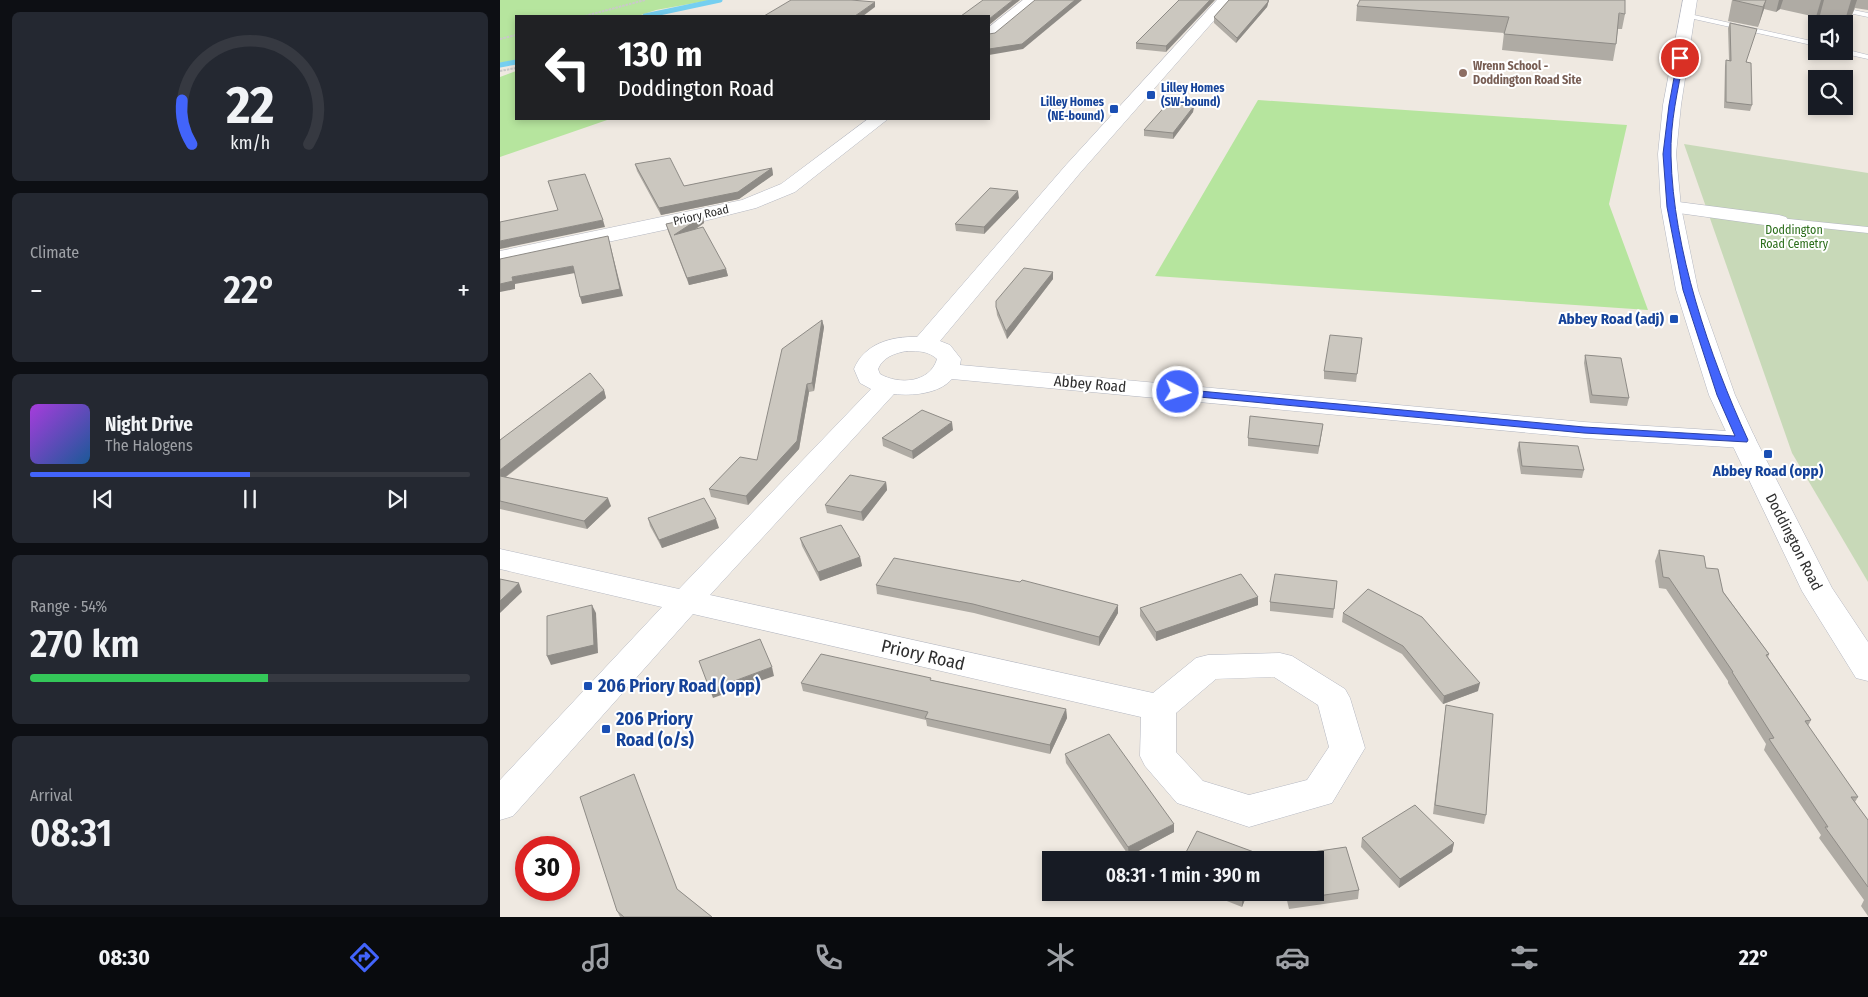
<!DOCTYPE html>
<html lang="en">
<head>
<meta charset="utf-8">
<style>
	:root { --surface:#171b24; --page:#242831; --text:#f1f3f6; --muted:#9ea1a6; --line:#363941; --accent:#4264fb }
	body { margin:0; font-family:"Fira Sans Condensed",sans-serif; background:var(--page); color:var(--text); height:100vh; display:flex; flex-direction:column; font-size:19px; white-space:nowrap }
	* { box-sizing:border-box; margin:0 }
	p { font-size:16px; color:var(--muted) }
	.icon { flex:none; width:28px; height:28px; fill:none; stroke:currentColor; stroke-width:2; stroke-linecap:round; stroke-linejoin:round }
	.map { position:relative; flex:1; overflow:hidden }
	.side { display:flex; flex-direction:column; gap:12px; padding:12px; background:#0d0f14; width:500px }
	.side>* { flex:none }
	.top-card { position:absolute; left:15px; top:15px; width:475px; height:105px; border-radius:0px; box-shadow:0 2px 8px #0003; background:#202124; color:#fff; overflow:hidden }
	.buttons { position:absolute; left:1308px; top:15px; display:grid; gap:10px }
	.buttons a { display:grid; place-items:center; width:45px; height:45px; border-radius:0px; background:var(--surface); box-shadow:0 2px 8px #0003; font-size:25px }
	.speed { position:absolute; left:15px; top:836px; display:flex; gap:10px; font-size:25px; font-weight:700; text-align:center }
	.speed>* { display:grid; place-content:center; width:65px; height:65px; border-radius:50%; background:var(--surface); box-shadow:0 2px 8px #0003; line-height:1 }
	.speed .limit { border:8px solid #d22; background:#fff; color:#111 }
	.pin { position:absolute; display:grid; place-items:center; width:42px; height:42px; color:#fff; margin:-21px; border:2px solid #fff; border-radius:50%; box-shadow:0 1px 5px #0007 }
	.me { position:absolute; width:55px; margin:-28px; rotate:95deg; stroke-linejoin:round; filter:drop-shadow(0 0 4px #0008) }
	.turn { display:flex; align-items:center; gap:18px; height:105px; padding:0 20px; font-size:22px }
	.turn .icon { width:65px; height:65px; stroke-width:2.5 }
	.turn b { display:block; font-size:35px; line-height:42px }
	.big { font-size:38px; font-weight:600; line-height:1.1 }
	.side .tile { flex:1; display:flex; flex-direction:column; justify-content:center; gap:8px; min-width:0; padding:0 18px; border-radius:8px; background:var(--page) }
	.side .dial { align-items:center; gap:0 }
	.dial svg { height:130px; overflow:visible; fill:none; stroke:var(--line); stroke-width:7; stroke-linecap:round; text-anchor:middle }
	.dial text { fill:var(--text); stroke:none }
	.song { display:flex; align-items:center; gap:15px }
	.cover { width:60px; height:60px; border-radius:8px; background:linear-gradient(135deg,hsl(280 70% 55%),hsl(210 70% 35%)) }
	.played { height:5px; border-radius:2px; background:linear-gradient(90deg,var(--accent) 50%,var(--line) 50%) }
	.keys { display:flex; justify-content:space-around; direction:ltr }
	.heat { display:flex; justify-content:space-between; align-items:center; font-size:28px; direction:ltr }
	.charge { height:8px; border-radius:4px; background:linear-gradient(90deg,#34c759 54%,var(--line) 0) }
	.trip { position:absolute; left:542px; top:851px; width:282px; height:50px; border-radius:0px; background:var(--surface); box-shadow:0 2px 8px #0003; font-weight:600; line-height:50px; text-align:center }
	.tabs { display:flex; height:80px; justify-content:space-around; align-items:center; background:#090b0e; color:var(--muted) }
	.tabs .icon { width:35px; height:35px }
	.tabs .selected { color:var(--accent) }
	.tabs b { font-size:22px; color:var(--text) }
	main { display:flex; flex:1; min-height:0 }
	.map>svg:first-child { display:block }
	.green { fill:#b6e59e }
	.cemetery { fill:#c8d9b8 }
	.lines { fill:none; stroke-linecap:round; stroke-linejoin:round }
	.stream { stroke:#75cff0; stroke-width:5 }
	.lane-casing { stroke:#b4b7c1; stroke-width:1 }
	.street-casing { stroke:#b4b7c1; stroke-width:1 }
	.secondary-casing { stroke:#b4b7c1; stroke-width:1 }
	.path { stroke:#c9c9c9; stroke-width:2; stroke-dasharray:2.5 1; stroke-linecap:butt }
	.lane { fill:#fff; fill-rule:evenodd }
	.street { fill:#fff; fill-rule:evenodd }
	.secondary { fill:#fff; fill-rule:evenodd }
	.wall { fill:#afaba4 }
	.shaded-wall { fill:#8e8b86 }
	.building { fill:#cbc7bf; stroke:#8e8b86 }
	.route { fill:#4264fb; stroke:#2b41a3 }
	.education-dot { fill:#8d6e63; stroke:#fff; stroke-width:2 }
	.transit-dot { fill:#1a4fb4; stroke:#fff; stroke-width:2 }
	.labels { text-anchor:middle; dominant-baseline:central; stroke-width:4; stroke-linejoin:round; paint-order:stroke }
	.far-education-label { font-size:12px; font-weight:bold; fill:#785e54; stroke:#fff; text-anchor:start }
	.far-transit-label { font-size:12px; font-weight:bold; fill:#164399; stroke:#fff; text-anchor:start }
	.far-street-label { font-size:12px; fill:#2e2e2e; stroke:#fff }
	.far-park-label { font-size:12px; fill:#2c6e1b; stroke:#fff }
	.transit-label { font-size:15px; font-weight:bold; fill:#164399; stroke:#fff; text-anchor:end }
	.street-label { font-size:15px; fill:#2e2e2e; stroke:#fff }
	.near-street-label { font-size:18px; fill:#2e2e2e; stroke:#fff }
	.near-transit-label { font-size:18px; font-weight:bold; fill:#164399; stroke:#fff; text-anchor:start }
</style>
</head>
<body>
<main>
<section class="side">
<div class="tile dial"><svg viewBox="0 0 100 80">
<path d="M14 69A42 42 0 1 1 86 69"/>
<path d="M14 69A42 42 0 0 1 8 42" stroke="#4264fb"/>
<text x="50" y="56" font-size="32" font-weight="700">22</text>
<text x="50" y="72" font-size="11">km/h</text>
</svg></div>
<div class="tile"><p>Climate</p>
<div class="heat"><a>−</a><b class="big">22°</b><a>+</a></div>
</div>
<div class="tile">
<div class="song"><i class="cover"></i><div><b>Night Drive</b><p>The Halogens</p></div></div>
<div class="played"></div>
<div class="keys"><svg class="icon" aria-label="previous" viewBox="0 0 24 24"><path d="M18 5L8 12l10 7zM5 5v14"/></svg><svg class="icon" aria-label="pause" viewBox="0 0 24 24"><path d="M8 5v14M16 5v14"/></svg><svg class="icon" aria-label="next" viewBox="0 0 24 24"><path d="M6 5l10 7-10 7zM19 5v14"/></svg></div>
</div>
<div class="tile"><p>Range · 54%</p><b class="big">270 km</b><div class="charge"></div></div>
<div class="tile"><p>Arrival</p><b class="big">08:31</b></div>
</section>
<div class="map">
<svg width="1368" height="917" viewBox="0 0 1368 917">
	<rect width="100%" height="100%" fill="#efe9e1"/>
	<g class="green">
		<path d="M0,0H212L156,10L138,16H16V60L0,63Z"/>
		<path d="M16,71V119H110L0,157V77Z"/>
		<path d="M758,100L1127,125L1109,204L1148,310L655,276Z"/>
	</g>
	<path class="cemetery" d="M1184,144L1368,173V582L1292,453Z"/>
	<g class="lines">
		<g class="stream">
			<path d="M145,16L220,0"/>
			<path d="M0,65L16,62"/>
		</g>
		<g class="lane-casing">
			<g id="lane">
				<path d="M1334,6L1368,13V17L1334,10Z"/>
				<path d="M1185,13L1316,42V46L1185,17Z"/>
				<path d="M1344,49L1368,55V59L1341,53L1340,51H1344Z"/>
				<path d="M1279,218L1368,227V233L1275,223L1274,221Z"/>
			</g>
		</g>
		<g class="street-casing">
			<g id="street">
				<path d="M523,0H539L494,37L489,38V27Z"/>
				<path d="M717,0H732L580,173L440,341L450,345L461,359L460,365L1084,422L1243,432L1253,434L1256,440L1253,446L1243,448L1084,438L452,379C439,394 412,396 394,394L210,595L653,693L696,658L708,655L780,653L792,656L845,689L850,698L865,748L832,803L749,827L677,803L645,766L640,756L641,717L193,614L13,816L0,820V780L162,607L0,569V549L179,589L371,389L360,383L354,369C364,344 391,336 417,337L566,165ZM407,351C419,351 428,351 437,359C430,383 399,385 380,374L378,369C383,357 395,353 407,351ZM774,677L818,705L829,747L807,780L749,795L703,781L676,752V713L716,679Z"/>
				<path d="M368,119H388L295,192L256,208L192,224L0,265V251L242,200L281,184Z"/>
				<path d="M1171,201L1279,215L1286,217L1289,221L1286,225L1279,227L1164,211L1161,207L1164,203Z"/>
			</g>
		</g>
		<g class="secondary-casing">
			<path id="secondary" d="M1183,0H1197L1181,105L1176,154L1181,207L1198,290L1235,395L1256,440L1332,588L1368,642V681L1356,678L1302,591L1230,440L1209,395L1176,290L1161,207L1158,154L1163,105Z"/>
		</g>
		<g class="path">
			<path d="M85,16L145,0"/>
			<path d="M0,39L16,35"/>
			<path d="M0,71L16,68"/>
		</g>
		<use href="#lane" class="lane"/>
		<use href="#street" class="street"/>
		<use href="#secondary" class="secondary"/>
	</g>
	<g class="wall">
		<path d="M679,0L666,52L636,49V43Z"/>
		<path d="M729,0H769L767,7L736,43L714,23V17Z"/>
		<path d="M1232,0H1368V10L1355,8L1352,15L1345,20L1320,15L1316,17L1280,9L1276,12L1264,9L1258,27L1228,21Z"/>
		<path d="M857,6L1125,14L1122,29H1118L1116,44L1113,61L1002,50L1004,33L856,21Z"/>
		<path d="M1230,23L1247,62L1252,105L1250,111L1224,108L1225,66L1226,60H1229L1228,28Z"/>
		<path d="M694,106L693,112L673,139L644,136V130Z"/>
		<path d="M135,164L184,186L272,168L273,175L239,199L161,215L137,171Z"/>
		<path d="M519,198L484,234L456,231L455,224Z"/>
		<path d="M203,216L204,223L196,229L226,269L228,276L189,285L168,231L166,224Z"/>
		<path d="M553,272V279L507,339L497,315L496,307Z"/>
		<path d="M322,320L324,327L314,391L309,392L299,449L248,505L211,497L209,489L257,460Z"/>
		<path d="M862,338L856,382L824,379V371Z"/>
		<path d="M1085,355L1129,398L1127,406L1090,403L1084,363Z"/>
		<path d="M104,390L106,398L6,477L111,506L87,529L0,509V440Z"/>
		<path d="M823,424L818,454L748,446V438Z"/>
		<path d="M453,430L413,459L383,446L382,438Z"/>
		<path d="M1019,442L1084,470L1082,478L1021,474L1017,450Z"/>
		<path d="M386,482L387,490L363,521L327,513L325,505Z"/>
		<path d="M148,518L219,528L162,548L150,526Z"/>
		<path d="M300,538L360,557L362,566L320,581L302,546Z"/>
		<path d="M1159,550L1206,568L1269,654L1268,657L1311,720L1308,726L1358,797L1355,802L1368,820V916L1361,906L1364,900L1319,838L1321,835L1264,750L1266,744L1228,683V681L1166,589L1159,588L1155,561Z"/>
		<path d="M837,581L833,618L770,611V602Z"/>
		<path d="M376,585L618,613L599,646L474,613L377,594Z"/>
		<path d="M758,597V605L656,641L640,616V608Z"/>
		<path d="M843,613L922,617L978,691L943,704L902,654L842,622Z"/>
		<path d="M431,680L566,709L567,718L550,754L427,726L426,720L303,691L301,683Z"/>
		<path d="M946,705L986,815L984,824L933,814Z"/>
		<path d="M565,754L674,832L629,856L566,763Z"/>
		<path d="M862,838L954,843L952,852L899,888L861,847Z"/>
		<path d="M846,847L859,890L858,899L789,909L785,892H816V860H779V857Z"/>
		<path d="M178,890L212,917H120L117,911Z"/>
		<path d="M704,892H748L742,907Z"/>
	</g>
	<g class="shaded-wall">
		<path d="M513,0H520L489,25V19Z"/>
		<path d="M575,0H582L523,49L489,55V49Z"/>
		<path d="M710,0H715L666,52V46Z"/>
		<path d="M768,0H769L767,7L736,43L737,38Z"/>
		<path d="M1266,0L1264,9L1258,27L1263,7Z"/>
		<path d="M1279,0H1283L1280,9L1276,12Z"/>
		<path d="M1321,0H1324L1320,15L1316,17Z"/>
		<path d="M1351,0H1357L1352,15L1345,20Z"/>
		<path d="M375,2V7L363,16H355Z"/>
		<path d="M694,106L693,112L673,139V133Z"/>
		<path d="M272,168L273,175L239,199L161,215L159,208Z"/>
		<path d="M518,191L519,198L484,234V227Z"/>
		<path d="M203,216L204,223L176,242L174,235Z"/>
		<path d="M103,220L105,227L0,249V241Z"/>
		<path d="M108,236L123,296L82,304L80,297Z"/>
		<path d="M73,266L75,273L15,284V289L0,292V284L12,277Z"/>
		<path d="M226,269L228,276L189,285L187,278Z"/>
		<path d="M553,272V279L507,339L506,331Z"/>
		<path d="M322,320L324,327L314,391L312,383Z"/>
		<path d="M307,384L309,392L299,449L248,505L246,496Z"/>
		<path d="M104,390L106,398L0,481V470Z"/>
		<path d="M452,422L453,430L413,459L412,451Z"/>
		<path d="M823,424L822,432L818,454L819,446Z"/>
		<path d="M386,482L387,490L363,521L361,512Z"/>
		<path d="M108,498L111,506L87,529L84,521Z"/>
		<path d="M216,519L219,528L162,548L159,540Z"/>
		<path d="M360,557L362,566L320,581L318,572Z"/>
		<path d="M19,583L22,592L0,613V601Z"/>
		<path d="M758,597V605L656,641V632Z"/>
		<path d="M92,605L96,613L98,653L51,665L47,656Z"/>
		<path d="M618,605V613L599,646V637Z"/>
		<path d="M272,667L274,676L213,698L210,690Z"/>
		<path d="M980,683L978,691L943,704L944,696Z"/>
		<path d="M566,709L567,718L550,754V745Z"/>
		<path d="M674,824V832L629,856L628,847Z"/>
		<path d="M954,843L952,852L899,888L900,879Z"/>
		<path d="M745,892H748L742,907V898Z"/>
	</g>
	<g class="building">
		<path d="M291,0H351L375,2L355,16H264Z"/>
		<path d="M483,0H513L489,19V16H461Z"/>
		<path d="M535,0H575L522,44L489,49V34L495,33Z"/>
		<path d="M679,0H710L666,46L636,43Z"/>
		<path d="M729,0H768V2L737,38L714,17Z"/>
		<path d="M860,0H1125V14L1119,13L1116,44L1004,34L1009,17L857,6Z"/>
		<path d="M1233,0H1266L1263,7Z"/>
		<path d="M1230,23L1257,29L1246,62L1251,63L1252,105L1226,102V60L1231,61Z"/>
		<path d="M668,103L694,106L673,133L644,130Z"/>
		<path d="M170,158L184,186L272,168L238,192L159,208L135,164Z"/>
		<path d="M85,174L103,220L0,241V222L58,210L48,181Z"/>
		<path d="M490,188L518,191L484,227L455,224Z"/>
		<path d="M203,216L174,235L203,227L226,269L187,278L166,224Z"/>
		<path d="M108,236L120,289L80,297L73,266L12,277L13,281L0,284V259Z"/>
		<path d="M524,268L553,272L506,331L496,307V301Z"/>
		<path d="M322,320L312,383L307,384L297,441L246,496L209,489L240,457L257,460L282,349Z"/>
		<path d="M830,335L862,338L857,374L824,371Z"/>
		<path d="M1085,355L1121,358L1129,398L1092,395Z"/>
		<path d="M90,373L104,390L0,470V440Z"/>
		<path d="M422,410L452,422L412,451L382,438Z"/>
		<path d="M750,416L823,424L819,446L748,438Z"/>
		<path d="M1019,442L1078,446L1084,470L1022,466Z"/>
		<path d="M350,475L386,482L361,512L325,505Z"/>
		<path d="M0,476L108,498L84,521L0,501Z"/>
		<path d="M204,498L216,519L159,540L148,518Z"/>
		<path d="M341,525L360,557L318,572L300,538Z"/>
		<path d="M1159,550L1204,556L1206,568L1218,569L1223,592L1269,654L1266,655L1311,720L1305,721L1358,797H1351L1368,820V887L1325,827H1328L1269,739L1274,738L1232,672H1233L1169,578L1163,577Z"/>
		<path d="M394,558L520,582L522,580L618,605L599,637L473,604L376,585Z"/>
		<path d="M741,574L758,597L656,632L640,608Z"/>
		<path d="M775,574L837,581L834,609L770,602Z"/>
		<path d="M0,579L19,583L0,601Z"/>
		<path d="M868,589L922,617L980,683L944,696L903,646L843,613Z"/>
		<path d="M92,605L94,645L47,656V616Z"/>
		<path d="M260,639L272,667L210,690L199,661Z"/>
		<path d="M321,654L431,678L430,680L566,709L550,745L425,718L428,712L301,683Z"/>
		<path d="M946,705L993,714L986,815L935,805Z"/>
		<path d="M609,734L674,824L628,847L565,754Z"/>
		<path d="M134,774L177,889L212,917H124L117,911L80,797Z"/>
		<path d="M915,805L954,843L900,879L862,838Z"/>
		<path d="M697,831L762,855L759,860H682Z"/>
		<path d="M846,847L859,890L790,900L788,892H816V860H780L779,857Z"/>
		<path d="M727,892H745L742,898Z"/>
	</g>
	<path class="route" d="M1178,56L1184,58C1178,89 1170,123 1171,156C1173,249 1209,355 1248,440L1247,442L1084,433L678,395L673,392L678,389L1084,427L1235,436L1217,395L1183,290L1167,207L1163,154L1169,105Z"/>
	<circle class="education-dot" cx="963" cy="73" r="5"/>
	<g class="transit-dot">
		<rect x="646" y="90" width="10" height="10" rx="2.5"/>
		<rect x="609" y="104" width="10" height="10" rx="2.5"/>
		<rect x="1169" y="314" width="10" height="10" rx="2.5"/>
		<rect x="1263" y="449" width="10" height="10" rx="2.5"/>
		<rect x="83" y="681" width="10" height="10" rx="2.5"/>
		<rect x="101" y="724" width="10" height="10" rx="2.5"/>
	</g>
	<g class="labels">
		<g class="far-education-label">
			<text x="973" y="66">Wrenn School -<tspan x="973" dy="14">Doddington Road Site</tspan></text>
		</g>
		<g class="far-transit-label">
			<text x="661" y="88">Lilley Homes<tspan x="661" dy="14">(SW-bound)</tspan></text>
			<text x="604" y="102" text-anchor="end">Lilley Homes<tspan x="604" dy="14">(NE-bound)</tspan></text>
		</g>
		<g class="far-street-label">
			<text transform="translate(201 215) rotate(-13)">Priory Road</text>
		</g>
		<g class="far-park-label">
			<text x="1294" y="230">Doddington<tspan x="1294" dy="14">Road Cemetry</tspan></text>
		</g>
		<g class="transit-label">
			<text x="1164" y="319">Abbey Road (adj)</text>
			<text x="1268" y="471" text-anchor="middle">Abbey Road (opp)</text>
		</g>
		<g class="street-label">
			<text transform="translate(590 384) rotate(5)">Abbey Road</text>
			<text transform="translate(1294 542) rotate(63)">Doddington Road</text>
		</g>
		<g class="near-street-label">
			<text transform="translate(423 655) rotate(13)">Priory Road</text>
		</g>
		<g class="near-transit-label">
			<text x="98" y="686">206 Priory Road (opp)</text>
			<text x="116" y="719">206 Priory<tspan x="116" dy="21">Road (o/s)</tspan></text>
		</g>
	</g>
</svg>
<div class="buttons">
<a><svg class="icon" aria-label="sound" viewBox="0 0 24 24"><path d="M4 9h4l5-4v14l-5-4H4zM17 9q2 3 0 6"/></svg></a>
<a><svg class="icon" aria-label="search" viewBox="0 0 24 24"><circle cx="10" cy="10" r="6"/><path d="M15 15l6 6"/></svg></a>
</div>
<div class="speed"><div class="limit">30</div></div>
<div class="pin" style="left:1180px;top:58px;background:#d93025"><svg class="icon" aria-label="arrive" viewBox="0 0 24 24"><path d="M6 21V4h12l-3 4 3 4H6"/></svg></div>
<svg class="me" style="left:678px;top:392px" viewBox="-20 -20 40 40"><circle r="17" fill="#4264fb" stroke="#fff" stroke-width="3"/><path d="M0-11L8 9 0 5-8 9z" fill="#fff"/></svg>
<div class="trip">08:31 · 1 min · 390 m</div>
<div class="top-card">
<div class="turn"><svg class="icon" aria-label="left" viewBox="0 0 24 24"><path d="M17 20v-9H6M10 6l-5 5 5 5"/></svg><div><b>130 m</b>Doddington Road</div></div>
</div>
</div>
</main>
<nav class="tabs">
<b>08:30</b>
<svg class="icon selected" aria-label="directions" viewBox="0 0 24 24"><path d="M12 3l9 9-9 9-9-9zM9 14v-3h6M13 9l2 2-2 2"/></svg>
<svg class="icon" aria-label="music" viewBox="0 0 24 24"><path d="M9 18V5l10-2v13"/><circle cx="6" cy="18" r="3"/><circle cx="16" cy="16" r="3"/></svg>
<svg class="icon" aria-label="phone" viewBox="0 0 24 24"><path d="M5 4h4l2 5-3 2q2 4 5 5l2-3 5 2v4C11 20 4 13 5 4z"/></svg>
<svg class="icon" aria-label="climate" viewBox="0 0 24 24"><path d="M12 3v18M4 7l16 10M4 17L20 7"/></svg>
<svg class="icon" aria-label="car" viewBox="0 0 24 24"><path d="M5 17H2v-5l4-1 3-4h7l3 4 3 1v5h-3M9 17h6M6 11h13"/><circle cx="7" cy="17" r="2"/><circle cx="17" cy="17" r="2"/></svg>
<svg class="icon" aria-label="filters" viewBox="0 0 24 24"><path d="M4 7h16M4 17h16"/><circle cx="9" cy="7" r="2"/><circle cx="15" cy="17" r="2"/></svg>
<b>22°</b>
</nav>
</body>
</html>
